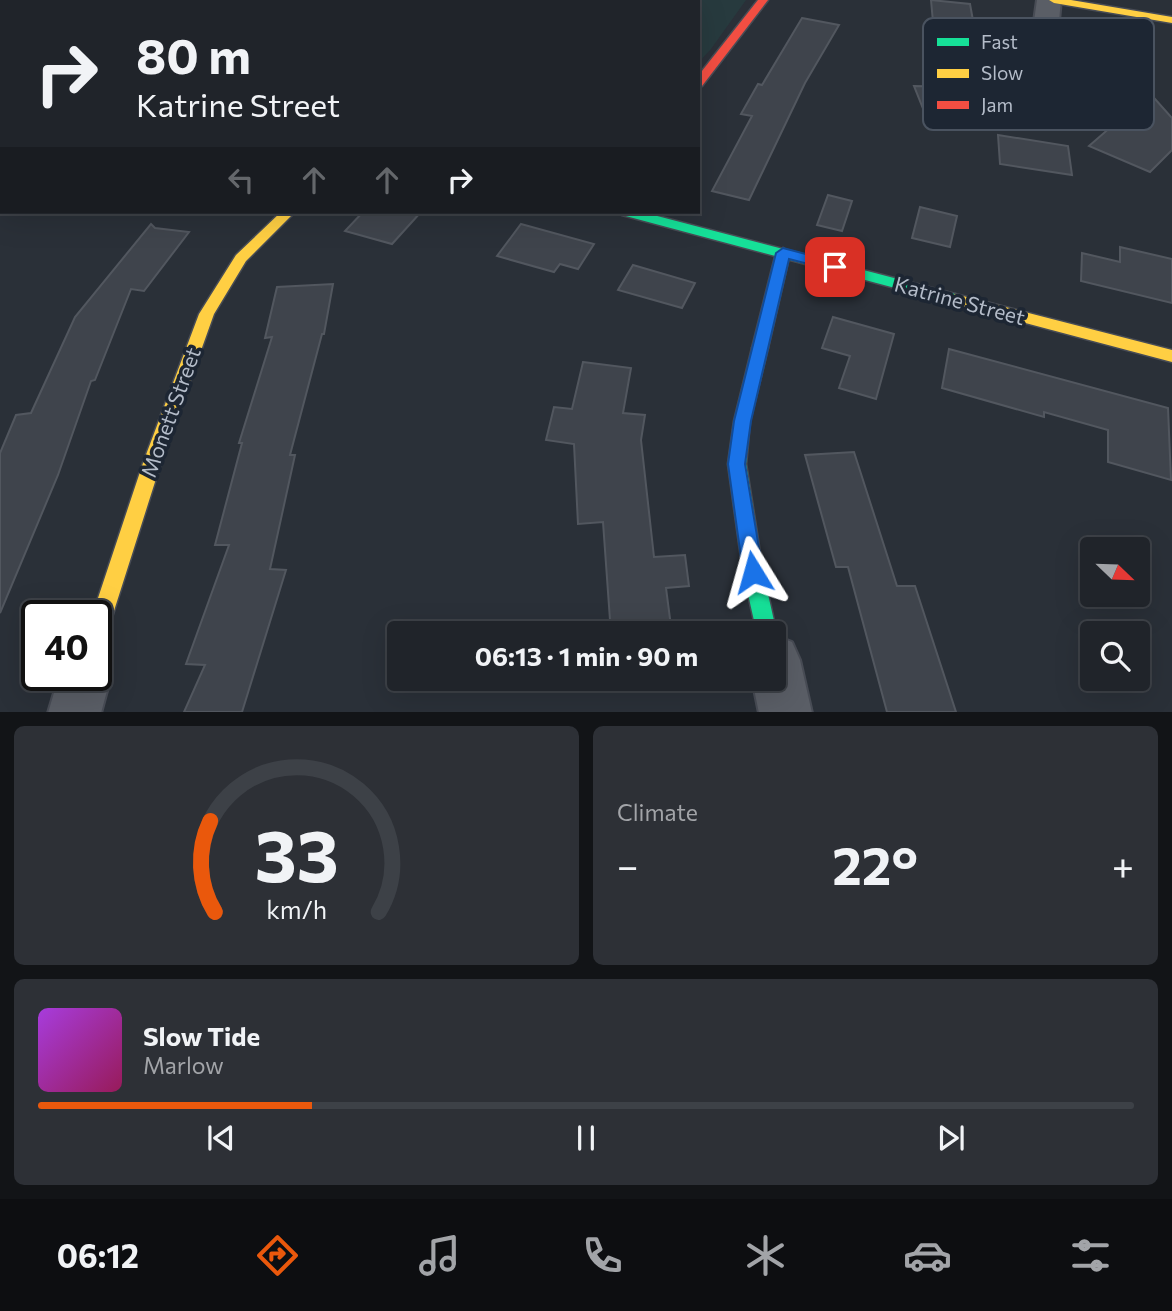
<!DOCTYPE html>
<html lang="en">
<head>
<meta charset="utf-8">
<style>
	:root { --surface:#20242a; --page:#2d3036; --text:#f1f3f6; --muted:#a2a4a8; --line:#3d4147; --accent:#ea580c }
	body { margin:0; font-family:Commissioner,sans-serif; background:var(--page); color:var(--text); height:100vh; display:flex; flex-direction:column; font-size:26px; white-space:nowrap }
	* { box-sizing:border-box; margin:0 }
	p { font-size:23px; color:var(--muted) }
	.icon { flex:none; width:38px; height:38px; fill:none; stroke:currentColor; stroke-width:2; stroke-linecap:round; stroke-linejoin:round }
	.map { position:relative; height:712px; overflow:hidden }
	.sheet { display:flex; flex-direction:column; gap:14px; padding:14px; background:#121417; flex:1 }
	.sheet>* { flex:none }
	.top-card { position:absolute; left:0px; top:0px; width:700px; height:214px; box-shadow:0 7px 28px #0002,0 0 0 2px var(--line); background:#20242a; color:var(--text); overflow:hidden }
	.needle { width:46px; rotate:113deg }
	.controls { position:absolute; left:1080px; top:537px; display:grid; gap:14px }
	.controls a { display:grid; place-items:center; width:70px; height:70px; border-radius:7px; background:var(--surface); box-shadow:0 7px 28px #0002,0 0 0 2px var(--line); font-size:35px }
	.speed { position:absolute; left:21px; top:600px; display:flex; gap:14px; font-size:35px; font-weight:700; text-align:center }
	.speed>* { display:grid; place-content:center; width:91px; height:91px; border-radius:50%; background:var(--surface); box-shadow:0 7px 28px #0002,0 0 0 2px var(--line); line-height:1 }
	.speed .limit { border:4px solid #111; border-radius:10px; background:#fff; color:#111 }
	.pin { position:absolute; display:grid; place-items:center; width:60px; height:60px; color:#fff; margin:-30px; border-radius:14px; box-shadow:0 4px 10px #0006 }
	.me { position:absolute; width:77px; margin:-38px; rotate:352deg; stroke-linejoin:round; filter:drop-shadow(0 0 5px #0008) }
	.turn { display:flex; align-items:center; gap:24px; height:147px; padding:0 21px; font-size:32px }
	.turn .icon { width:91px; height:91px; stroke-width:2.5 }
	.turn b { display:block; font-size:49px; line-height:60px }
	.lanes { display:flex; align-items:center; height:66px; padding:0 21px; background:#0003; justify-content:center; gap:35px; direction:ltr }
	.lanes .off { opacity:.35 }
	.big { font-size:52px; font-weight:700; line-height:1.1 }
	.sheet .widget { flex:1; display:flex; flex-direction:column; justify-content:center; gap:10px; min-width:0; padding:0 24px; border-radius:10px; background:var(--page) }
	.sheet .dial { align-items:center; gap:0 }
	.dial svg { height:182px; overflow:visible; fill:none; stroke:var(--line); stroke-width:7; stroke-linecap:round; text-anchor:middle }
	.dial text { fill:var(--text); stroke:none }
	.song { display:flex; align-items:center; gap:21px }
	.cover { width:84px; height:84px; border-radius:10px; background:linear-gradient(135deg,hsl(280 70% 55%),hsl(330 70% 35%)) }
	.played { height:7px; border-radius:4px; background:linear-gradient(90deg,var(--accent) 25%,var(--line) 25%) }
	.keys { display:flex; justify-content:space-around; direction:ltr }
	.heat { display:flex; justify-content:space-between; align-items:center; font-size:38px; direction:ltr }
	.sheet .tiles { flex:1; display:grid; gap:14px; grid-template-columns:1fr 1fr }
	.widget:last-child { grid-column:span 2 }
	.trip { position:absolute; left:387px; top:621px; width:399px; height:70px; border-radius:7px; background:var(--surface); box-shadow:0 7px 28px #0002,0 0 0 2px var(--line); font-weight:700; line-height:70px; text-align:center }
	.tab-bar { display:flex; height:112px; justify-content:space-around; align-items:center; background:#0d0e11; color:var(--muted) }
	.tab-bar .icon { width:49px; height:49px }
	.tab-bar .selected { color:var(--accent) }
	.tab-bar b { font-size:32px; color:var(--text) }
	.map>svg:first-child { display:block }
	.green { fill:#273a3e }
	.building { fill:#3f444c; stroke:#52575f; stroke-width:2 }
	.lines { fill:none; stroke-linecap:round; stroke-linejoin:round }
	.street-casing { stroke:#484c55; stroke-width:4 }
	.fast-casing { stroke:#484c55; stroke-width:3 }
	.slow-casing { stroke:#484c55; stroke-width:3 }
	.jam-casing { stroke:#484c55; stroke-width:3 }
	.street { fill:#5a5e66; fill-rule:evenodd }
	.fast { fill:#16e098; fill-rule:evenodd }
	.slow { fill:#ffcf43; fill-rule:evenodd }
	.jam { fill:#f24e42; fill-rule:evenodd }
	.route { fill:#1a73e8; stroke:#114b97; stroke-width:2 }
	.labels { text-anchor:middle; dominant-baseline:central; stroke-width:7; stroke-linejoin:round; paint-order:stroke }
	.street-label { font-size:21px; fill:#b4bcc9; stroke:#1d2633 }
	.key { fill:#1d2633; stroke:#4a5360; stroke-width:2 }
	.key-label { font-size:19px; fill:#b4bcc9 }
</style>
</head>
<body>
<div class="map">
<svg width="1172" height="713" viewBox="0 0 1172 713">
	<rect width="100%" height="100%" fill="#2a3038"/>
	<path class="green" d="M190,0H746L711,49L698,63V2Z"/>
	<g class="building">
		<path d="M931,0L970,4L982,70L937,66Z"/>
		<path d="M802,18L839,25L805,83L749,200L712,191L752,116L741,114L758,84L762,85Z"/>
		<path d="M1098,35L1172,118V150L1150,172L1089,146L1127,113L1096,76Z"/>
		<path d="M914,86L957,87L971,117L926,116Z"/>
		<path d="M998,135L1068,146L1072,175L1000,164Z"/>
		<path d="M828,195L852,201L842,231L817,225Z"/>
		<path d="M920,207L957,216L950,247L912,238Z"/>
		<path d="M363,212H421L392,244L345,231Z"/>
		<path d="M151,224L155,228L189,232L144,291L131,289L95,380L91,381L58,475L0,613V453L16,415L31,413L75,317Z"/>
		<path d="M521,224L594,244L578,269L560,264L554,272L497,256Z"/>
		<path d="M1120,247L1172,259V303L1081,281L1082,253L1120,262Z"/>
		<path d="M633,265L695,283L682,308L618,290Z"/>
		<path d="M333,284L324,334H322L290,455H295L270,569L286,570L242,712H184L205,665L186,664L229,545H215L242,443H239L272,337L265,338L277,287Z"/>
		<path d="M833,317L894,334L876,399L839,388L850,356L822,348Z"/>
		<path d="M949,349L1168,408L1171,480L1108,462V430L1044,412V417L942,388Z"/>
		<path d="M583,362L631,368L623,413L645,415L641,440L654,557L685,555L689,586L666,588L672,634H611L603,522L578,524L574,444L546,440L554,407L572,409Z"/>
		<path d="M854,452L897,586H915L956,712H887L848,567H836L805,455Z"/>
	</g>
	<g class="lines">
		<g class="street-casing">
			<g id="street">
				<path d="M1037,0H1061L1052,93L1048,99L1038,101L1028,99L1024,93Z"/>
				<rect x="0" y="38" width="2" height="16"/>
				<path d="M2,110V128L0,129V111Z"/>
				<path d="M774,635L792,642L800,660L812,713H759L752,679H774Z"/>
				<path d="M96,655L103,658L111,676L101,713H48L59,676H96Z"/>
			</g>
		</g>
		<g class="fast-casing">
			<g id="fast">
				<path d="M620,212H642L955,294L962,299L955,304L622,215Z"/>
				<path d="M760,342L768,348L750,421L746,464L763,572L777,634L774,641V634H757L743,572L728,464L734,421L752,348Z"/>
			</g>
		</g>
		<g class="slow-casing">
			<g id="slow">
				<path d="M1049,0H1071L1172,17V23L1054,3Z"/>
				<path d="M281,212H295L246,261L214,314L162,460L106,636L103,643L96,646V616H92L144,460L199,314L236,255Z"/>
				<path d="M783,248L790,253L768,348L760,354L752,348L776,253Z"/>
				<path d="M955,294L1172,350V362L950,303L948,299Z"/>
			</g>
		</g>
		<g class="jam-casing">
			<path id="jam" d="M758,0H768L702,86L698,87V76Z"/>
		</g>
		<use href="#street" class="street"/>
		<use href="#fast" class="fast"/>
		<use href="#slow" class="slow"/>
		<use href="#jam" class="jam"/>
	</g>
	<path class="route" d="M783,248L840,263L842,267L835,271L789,259L751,421L745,464L763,572L760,578L753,581L746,578L743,572L728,464L734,421L776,253Z"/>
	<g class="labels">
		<g class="street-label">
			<text transform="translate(960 300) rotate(15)">Katrine Street</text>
			<text transform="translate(170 412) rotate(-70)">Monett Street</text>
		</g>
	</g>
	<rect x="923" y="18" width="231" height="112" rx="10" class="key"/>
	<rect x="937" y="38" width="32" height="8" fill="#16e098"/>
	<rect x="937" y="69" width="32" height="9" fill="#ffcf43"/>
	<rect x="937" y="101" width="32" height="8" fill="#f24e42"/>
	<g class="key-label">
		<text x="981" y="49">Fast</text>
		<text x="981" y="80">Slow</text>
		<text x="981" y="112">Jam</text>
	</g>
</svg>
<div class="controls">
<a><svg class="needle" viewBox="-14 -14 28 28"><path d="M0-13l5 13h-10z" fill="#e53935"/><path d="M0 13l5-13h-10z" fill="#a2a4a8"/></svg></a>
<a><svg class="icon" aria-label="search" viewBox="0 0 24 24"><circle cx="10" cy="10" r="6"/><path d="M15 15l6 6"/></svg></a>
</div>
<div class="speed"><div class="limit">40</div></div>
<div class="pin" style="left:835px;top:267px;background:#d93025"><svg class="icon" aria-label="arrive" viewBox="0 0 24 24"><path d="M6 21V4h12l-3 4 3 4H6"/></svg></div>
<svg class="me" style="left:753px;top:572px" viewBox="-20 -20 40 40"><path d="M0-17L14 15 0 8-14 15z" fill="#1a73e8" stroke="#fff" stroke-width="4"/></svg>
<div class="trip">06:13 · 1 min · 90 m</div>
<div class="top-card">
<div class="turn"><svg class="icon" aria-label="right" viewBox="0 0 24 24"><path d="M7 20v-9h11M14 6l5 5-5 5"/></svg><div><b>80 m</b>Katrine Street</div></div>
<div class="lanes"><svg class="icon off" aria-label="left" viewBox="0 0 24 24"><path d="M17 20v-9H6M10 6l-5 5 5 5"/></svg><svg class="icon off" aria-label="ahead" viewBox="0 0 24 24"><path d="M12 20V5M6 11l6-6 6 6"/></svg><svg class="icon off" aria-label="ahead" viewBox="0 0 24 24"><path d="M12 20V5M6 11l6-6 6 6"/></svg><svg class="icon" aria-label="right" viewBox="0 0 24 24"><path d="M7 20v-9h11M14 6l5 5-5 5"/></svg></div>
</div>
</div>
<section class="sheet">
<div class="tiles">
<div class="widget dial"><svg viewBox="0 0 100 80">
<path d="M14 69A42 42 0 1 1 86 69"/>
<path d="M14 69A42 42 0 0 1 12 29" stroke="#ea580c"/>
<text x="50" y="56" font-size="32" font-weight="700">33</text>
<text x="50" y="72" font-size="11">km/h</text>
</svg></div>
<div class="widget"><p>Climate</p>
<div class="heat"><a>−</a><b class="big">22°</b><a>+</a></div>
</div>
<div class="widget">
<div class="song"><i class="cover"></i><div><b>Slow Tide</b><p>Marlow</p></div></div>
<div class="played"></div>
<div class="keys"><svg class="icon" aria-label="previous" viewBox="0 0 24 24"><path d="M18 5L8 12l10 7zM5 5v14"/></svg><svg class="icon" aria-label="pause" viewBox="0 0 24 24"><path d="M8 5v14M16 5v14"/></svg><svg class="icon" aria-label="next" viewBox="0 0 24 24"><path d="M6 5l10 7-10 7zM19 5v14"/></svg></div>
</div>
</div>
</section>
<nav class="tab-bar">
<b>06:12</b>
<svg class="icon selected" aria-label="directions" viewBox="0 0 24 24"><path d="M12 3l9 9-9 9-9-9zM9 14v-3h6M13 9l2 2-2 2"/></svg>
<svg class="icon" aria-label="music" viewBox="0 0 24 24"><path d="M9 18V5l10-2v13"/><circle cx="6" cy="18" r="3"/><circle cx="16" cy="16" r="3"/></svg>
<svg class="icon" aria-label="phone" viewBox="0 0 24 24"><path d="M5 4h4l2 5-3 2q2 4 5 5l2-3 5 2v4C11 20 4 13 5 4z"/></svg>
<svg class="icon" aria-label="climate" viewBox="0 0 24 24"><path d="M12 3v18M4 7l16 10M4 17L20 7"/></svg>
<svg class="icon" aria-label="car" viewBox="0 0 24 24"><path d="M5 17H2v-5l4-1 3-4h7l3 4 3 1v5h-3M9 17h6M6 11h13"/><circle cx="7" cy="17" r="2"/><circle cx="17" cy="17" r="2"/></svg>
<svg class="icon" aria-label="filters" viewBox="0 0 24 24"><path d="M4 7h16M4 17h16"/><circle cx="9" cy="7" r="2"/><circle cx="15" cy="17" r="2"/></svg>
</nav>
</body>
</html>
